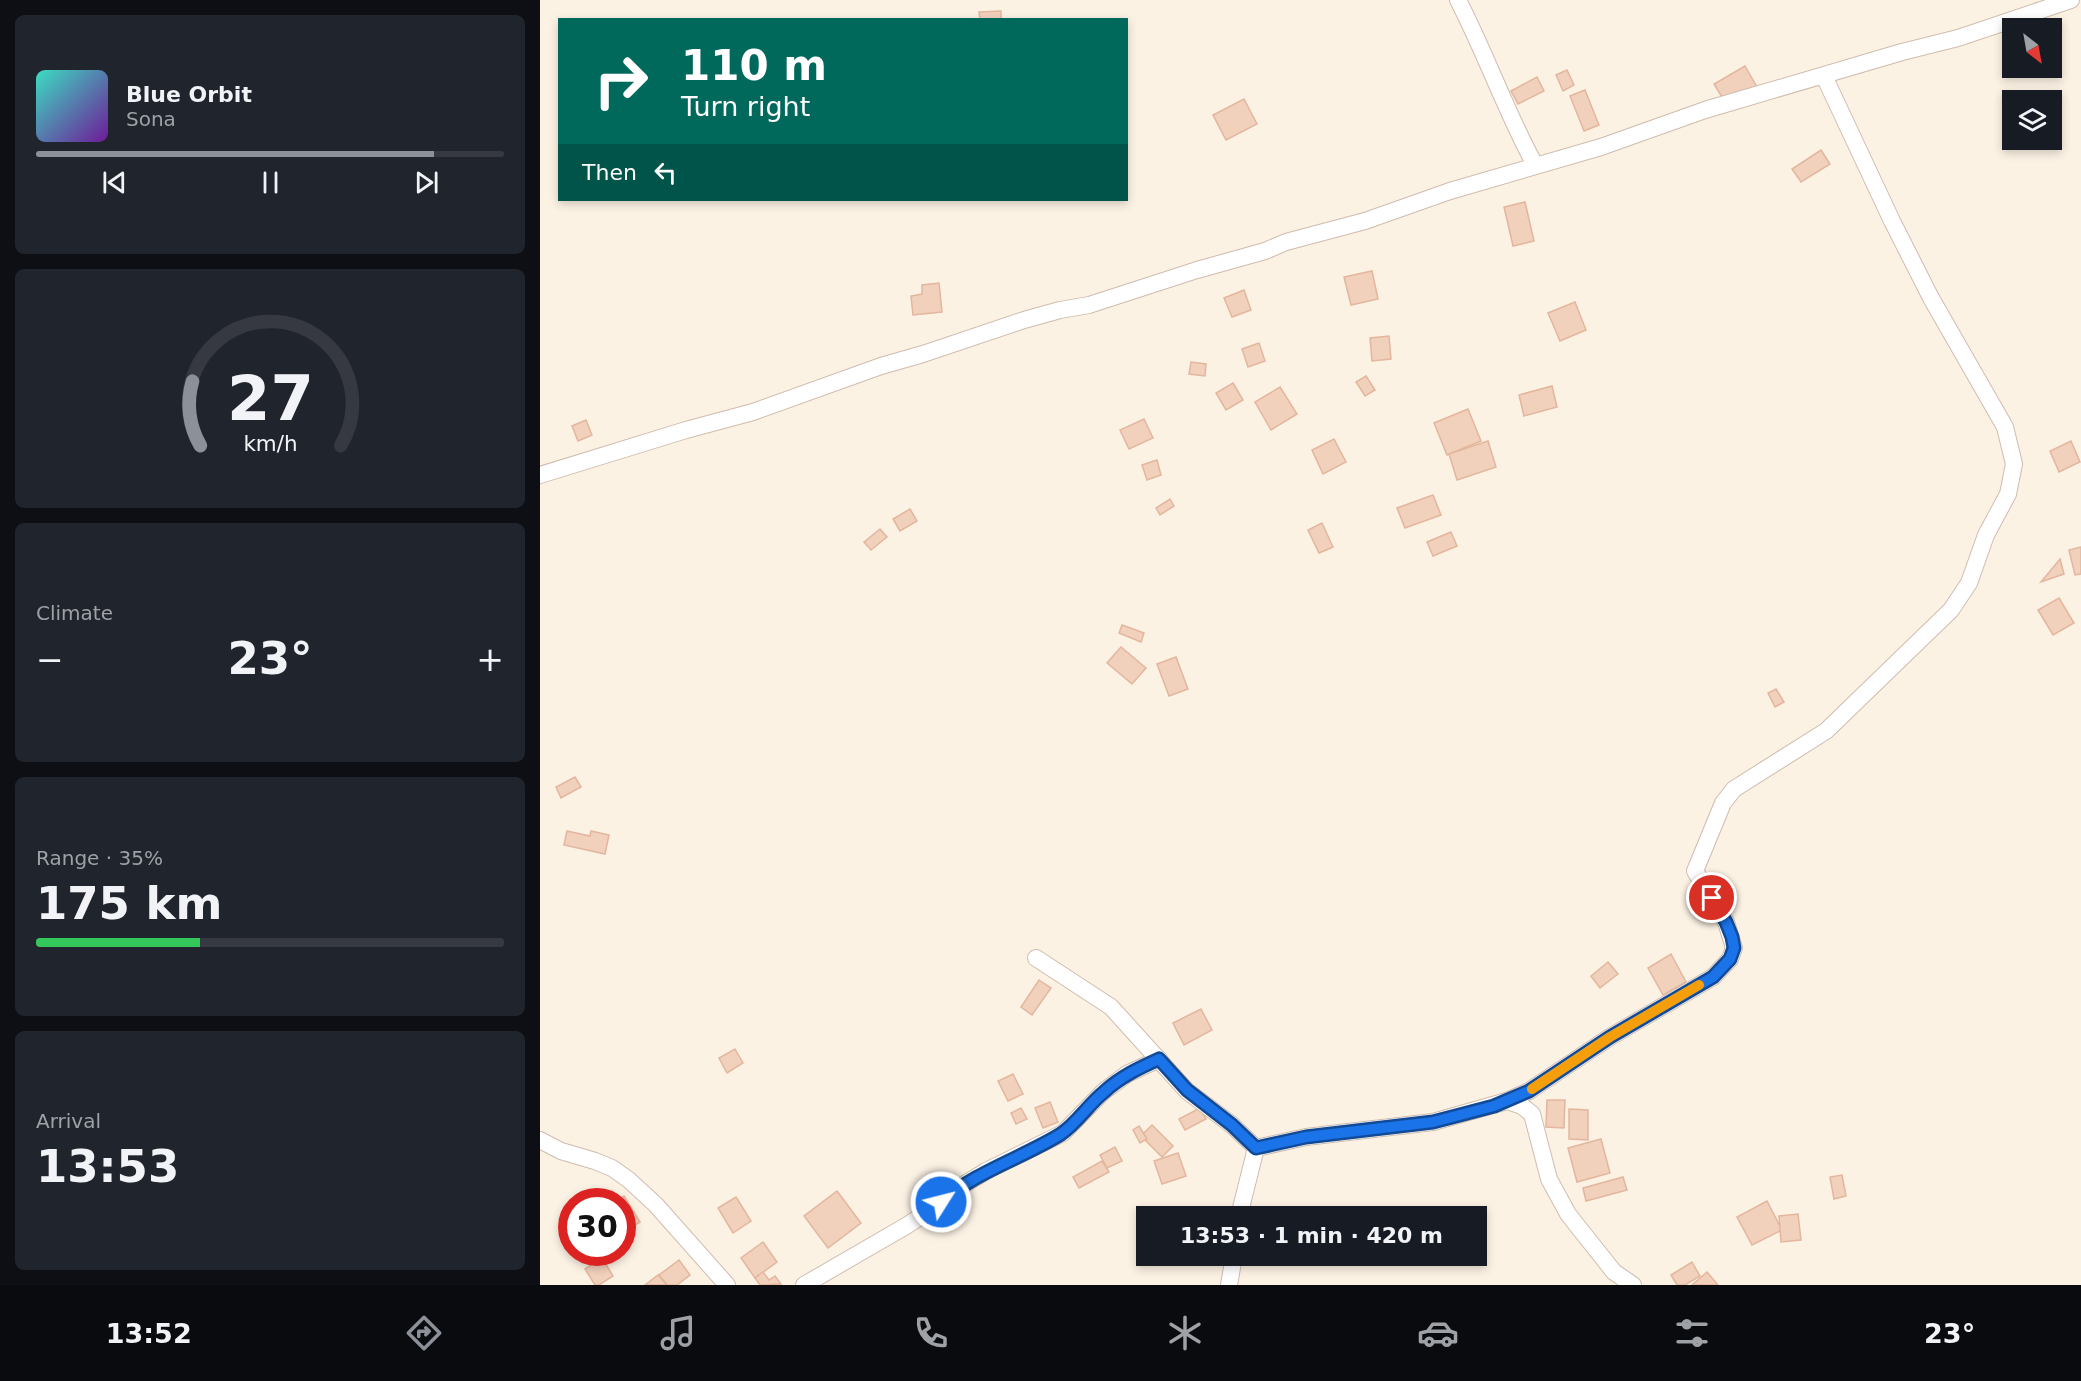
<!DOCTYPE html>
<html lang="en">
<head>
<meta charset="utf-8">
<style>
	:root { --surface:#171b24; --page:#20242c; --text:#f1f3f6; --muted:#9ea1a6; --line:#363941; --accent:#8c9099 }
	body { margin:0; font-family:"DejaVu Sans",sans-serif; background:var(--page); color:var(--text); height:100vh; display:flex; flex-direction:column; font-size:22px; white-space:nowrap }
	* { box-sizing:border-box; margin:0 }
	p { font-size:20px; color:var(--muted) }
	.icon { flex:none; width:33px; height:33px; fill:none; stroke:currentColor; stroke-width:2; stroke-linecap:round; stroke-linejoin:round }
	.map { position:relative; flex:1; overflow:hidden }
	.side { display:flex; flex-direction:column; gap:15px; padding:15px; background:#0d0f14; width:540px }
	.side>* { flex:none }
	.banner { position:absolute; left:18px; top:18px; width:570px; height:183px; border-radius:0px; box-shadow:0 3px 9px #0003; background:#00695c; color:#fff; overflow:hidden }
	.needle { width:39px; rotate:149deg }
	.tools { position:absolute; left:1462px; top:18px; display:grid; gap:12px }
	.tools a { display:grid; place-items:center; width:60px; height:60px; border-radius:0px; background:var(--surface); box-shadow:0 3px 9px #0003; font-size:30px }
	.speed { position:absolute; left:18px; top:1188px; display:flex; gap:12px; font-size:30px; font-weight:700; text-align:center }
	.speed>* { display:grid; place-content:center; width:78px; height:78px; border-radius:50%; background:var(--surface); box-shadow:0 3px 9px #0003; line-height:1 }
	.speed .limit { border:9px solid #d22; background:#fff; color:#111 }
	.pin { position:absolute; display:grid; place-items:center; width:51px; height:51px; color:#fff; margin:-26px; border:3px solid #fff; border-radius:50%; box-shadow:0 2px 6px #0007 }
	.me { position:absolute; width:66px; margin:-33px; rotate:54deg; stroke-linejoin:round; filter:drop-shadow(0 0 4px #0008) }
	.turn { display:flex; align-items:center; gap:21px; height:126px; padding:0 24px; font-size:27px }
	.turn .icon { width:78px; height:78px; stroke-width:2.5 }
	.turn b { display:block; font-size:42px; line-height:51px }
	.then { display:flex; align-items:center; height:57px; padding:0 24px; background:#0003; gap:12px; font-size:22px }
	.big { font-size:45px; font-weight:800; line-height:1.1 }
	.side .card { flex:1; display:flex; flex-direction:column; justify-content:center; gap:9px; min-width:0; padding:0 21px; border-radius:9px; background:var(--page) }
	.side .dial { align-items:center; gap:0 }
	.dial svg { height:156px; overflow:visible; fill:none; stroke:var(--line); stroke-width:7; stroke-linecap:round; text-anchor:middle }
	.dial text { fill:var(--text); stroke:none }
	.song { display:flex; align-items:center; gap:18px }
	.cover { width:72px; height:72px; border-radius:9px; background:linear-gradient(135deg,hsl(170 70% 55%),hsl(280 70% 35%)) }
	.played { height:6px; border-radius:3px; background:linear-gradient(90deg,var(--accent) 85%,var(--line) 85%) }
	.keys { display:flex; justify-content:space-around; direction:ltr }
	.heat { display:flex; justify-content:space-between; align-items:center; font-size:33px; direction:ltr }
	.charge { height:9px; border-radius:4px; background:linear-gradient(90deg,#34c759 35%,var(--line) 0) }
	.trip { position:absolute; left:596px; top:1206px; width:351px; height:60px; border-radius:0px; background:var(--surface); box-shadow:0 3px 9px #0003; font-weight:800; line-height:60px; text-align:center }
	.tabs { display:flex; height:96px; justify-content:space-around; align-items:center; background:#090b0e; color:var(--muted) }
	.tabs .icon { width:42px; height:42px }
	.tabs .current { color:var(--accent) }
	.tabs b { font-size:27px; color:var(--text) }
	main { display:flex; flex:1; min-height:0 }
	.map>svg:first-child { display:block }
	.building { fill:#f1d0bc; stroke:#e3b69d; stroke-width:1.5 }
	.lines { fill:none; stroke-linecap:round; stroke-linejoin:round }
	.minor-casing { stroke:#cfbcae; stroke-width:18 }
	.minor { stroke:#fff; stroke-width:16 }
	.route-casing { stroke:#114b97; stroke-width:15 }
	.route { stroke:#1a73e8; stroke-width:10 }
	.slow { stroke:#f59e0b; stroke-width:10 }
</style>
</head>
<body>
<main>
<section class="side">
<div class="card">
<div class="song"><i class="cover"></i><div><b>Blue Orbit</b><p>Sona</p></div></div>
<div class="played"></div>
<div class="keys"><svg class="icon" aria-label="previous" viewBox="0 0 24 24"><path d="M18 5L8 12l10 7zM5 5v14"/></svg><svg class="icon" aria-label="pause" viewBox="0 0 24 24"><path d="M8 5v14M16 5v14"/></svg><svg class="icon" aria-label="next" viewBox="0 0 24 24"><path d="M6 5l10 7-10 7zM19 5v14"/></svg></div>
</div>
<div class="card dial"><svg viewBox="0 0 100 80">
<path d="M14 69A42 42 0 1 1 86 69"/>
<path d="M14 69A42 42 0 0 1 10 36" stroke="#8c9099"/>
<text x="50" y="56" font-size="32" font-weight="700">27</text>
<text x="50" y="72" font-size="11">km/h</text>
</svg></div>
<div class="card"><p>Climate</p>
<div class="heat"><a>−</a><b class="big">23°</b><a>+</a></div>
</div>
<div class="card"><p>Range · 35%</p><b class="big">175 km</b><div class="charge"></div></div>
<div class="card"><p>Arrival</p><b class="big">13:53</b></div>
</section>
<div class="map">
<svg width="1541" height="1285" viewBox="0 0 1541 1285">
	<rect width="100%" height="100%" fill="#fcf2e4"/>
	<g class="building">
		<path d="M461,11V20H440L439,12Z"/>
		<path d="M1205,66L1217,87L1186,104L1174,84Z"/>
		<path d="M1027,70L1034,85L1023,91L1016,75Z"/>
		<path d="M997,77L1004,91L978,104L971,91Z"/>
		<path d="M1045,90L1059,125L1044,131L1030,96Z"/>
		<path d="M704,99L717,124L686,140L673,115Z"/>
		<path d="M1281,150L1290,164L1261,182L1252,169Z"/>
		<path d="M985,202L994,241L973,246L964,207Z"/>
		<path d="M832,271L838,299L811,305L804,277Z"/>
		<path d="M399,283L402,312L373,315L371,296L382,294V285Z"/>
		<path d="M704,290L711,310L692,317L684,298Z"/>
		<path d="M1035,302L1046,330L1020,341L1008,313Z"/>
		<path d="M849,336L851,359L832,361L830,338Z"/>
		<path d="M719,343L725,361L708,367L702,349Z"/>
		<path d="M651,362L666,364L665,376L649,374Z"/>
		<path d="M826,376L835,390L825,396L816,382Z"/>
		<path d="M693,383L703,400L686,410L676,393Z"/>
		<path d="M1012,386L1017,407L984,416L979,395Z"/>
		<path d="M740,387L757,414L731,430L715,402Z"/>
		<path d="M928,409L941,441L907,455L894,423Z"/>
		<path d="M604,419L613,438L589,449L580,430Z"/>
		<path d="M46,420L52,435L38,441L32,426Z"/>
		<path d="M794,439L806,462L783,474L772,450Z"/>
		<path d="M948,441L956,467L917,480L909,454Z"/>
		<path d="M1531,441L1540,462L1519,472L1510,451Z"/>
		<path d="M617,460L621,475L607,480L602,465Z"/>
		<path d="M893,495L901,515L865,528L857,508Z"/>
		<path d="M630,499L634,506L620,515L616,508Z"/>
		<path d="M370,509L377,521L360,531L353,519Z"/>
		<path d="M782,523L793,547L779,553L768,530Z"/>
		<path d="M340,529L347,537L331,550L324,542Z"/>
		<path d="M911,532L917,546L893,556L887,542Z"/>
		<path d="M1541,547V574L1535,575L1529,550Z"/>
		<path d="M1520,559L1524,574L1501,582Z"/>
		<path d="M1519,598L1534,623L1513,635L1498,610Z"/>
		<path d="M582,625L604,633L601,642L579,633Z"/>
		<path d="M581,647L606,668L592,684L567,663Z"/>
		<path d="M636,657L648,689L629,696L617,664Z"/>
		<path d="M1236,689L1244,702L1235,707L1228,693Z"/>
		<path d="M35,777L41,787L21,798L16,787Z"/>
		<path d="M27,831L50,836L51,831L69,835L65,854L24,845Z"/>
		<path d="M1131,954L1146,982L1123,995L1108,968Z"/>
		<path d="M1068,962L1078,974L1060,988L1051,976Z"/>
		<path d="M499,980L511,988L492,1015L481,1007Z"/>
		<path d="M661,1009L672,1030L644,1045L633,1023Z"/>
		<path d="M195,1049L203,1063L187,1073L179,1058Z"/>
		<path d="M473,1074L483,1094L468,1101L458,1081Z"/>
		<path d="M1007,1100H1025L1024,1128L1006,1127Z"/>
		<path d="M510,1102L518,1122L503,1128L495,1108Z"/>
		<path d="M481,1108L487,1119L476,1124L471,1113Z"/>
		<path d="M660,1108L666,1119L645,1130L639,1119Z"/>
		<path d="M1029,1109L1048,1110V1140L1029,1139Z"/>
		<path d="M612,1125L633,1146L622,1157L601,1136Z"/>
		<path d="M599,1126L607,1139L600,1143L593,1130Z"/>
		<path d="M1061,1139L1070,1173L1037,1182L1028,1148Z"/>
		<path d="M575,1147L582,1161L567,1168L560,1155Z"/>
		<path d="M638,1153L646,1176L622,1184L614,1161Z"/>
		<path d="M562,1161L569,1172L539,1188L533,1177Z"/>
		<path d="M1302,1175L1306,1196L1294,1199L1290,1177Z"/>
		<path d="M1083,1177L1087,1190L1046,1201L1043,1188Z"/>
		<path d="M297,1191L321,1223L288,1248L264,1216Z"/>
		<path d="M84,1196L100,1222L82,1233V1202H75Z"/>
		<path d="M196,1197L211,1221L193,1233L178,1208Z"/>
		<path d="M1227,1201L1242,1230L1212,1245L1197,1217Z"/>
		<path d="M1258,1214L1261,1240L1241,1242L1239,1216Z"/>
		<path d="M223,1242L237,1262L215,1278L201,1258Z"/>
		<path d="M62,1258L73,1276L59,1285H55L45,1269Z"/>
		<path d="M139,1260L150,1275L137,1285H127L119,1275Z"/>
		<path d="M1152,1262L1160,1276L1145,1285H1137L1131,1275Z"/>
		<path d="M223,1272L229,1280L235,1276L241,1284L220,1285L215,1278Z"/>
		<path d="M1167,1272L1178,1285H1152Z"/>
		<path d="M118,1275L127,1285H105Z"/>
	</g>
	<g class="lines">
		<g class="minor-casing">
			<g id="minor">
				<path d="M918,0C946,54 966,112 995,165"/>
				<path d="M0,475L146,430L213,412L341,366L383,354L484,320L520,310L549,305L657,270L725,251L746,242L825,221L910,191L1061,147L1165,110L1362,52L1418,38L1531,0"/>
				<path d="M496,958L571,1007L647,1091L692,1125L716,1148L699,1216"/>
				<path d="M967,1101L989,1091L1070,1037L1173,977L1190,959L1194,948L1186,922L1155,871L1183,803L1194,789L1286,731L1411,610L1429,583L1446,535L1468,494L1474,464L1465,427L1391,298L1352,221L1284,76"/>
				<path d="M0,1140L21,1151L55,1161L72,1168L89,1180L116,1205L187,1285"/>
				<path d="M716,1148L766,1137L893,1122L967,1101L982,1106L992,1114L1009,1179L1028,1214L1074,1272L1093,1285"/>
				<path d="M264,1285L366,1226L389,1211L412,1192L446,1171L523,1133L563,1092L587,1074L619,1059"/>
				<path d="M689,1285L694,1256"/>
			</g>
		</g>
		<use href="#minor" class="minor"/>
	</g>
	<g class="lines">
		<g class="route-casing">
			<path id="route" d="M401,1202C437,1171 482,1158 521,1134C537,1123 549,1104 564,1092C580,1077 599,1068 619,1059L647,1090L692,1125L716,1148L766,1137L893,1122L954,1106L989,1091L1070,1037L1173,977L1190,959L1194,948L1192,937L1186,922L1172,898"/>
		</g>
		<use href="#route" class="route"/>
		<path class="slow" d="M992,1089L1070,1037L1159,985"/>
	</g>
</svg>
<div class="tools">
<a><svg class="needle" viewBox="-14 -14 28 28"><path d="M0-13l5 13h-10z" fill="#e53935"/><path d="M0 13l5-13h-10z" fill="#9ea1a6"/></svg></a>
<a><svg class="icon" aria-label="layers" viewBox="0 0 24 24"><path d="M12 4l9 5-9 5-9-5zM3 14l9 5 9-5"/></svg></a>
</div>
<div class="speed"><div class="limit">30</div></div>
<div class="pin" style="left:1172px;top:898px;background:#d93025"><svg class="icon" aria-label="arrive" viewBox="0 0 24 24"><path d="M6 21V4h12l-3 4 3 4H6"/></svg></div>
<svg class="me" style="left:401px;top:1202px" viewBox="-20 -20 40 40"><circle r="17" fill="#1a73e8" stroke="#fff" stroke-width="3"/><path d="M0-11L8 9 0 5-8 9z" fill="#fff"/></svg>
<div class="trip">13:53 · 1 min · 420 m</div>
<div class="banner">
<div class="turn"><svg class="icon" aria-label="right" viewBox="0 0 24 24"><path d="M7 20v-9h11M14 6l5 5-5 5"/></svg><div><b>110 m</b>Turn right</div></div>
<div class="then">Then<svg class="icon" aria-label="left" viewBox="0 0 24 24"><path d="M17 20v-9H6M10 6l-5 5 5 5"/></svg></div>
</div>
</div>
</main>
<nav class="tabs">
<b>13:52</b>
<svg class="icon current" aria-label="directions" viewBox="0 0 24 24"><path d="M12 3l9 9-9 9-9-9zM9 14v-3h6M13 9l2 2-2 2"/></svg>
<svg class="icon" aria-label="music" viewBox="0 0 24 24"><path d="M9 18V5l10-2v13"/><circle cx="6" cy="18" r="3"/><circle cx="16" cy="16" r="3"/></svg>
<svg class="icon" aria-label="phone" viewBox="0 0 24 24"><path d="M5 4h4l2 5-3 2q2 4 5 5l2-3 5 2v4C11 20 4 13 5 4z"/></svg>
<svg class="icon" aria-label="climate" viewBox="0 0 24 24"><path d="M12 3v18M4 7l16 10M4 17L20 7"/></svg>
<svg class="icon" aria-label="car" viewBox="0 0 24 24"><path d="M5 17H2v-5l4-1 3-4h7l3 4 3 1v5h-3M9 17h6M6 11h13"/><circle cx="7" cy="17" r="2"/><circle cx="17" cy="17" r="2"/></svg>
<svg class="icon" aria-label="filters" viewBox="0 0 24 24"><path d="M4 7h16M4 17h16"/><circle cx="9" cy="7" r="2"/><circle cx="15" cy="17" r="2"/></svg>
<b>23°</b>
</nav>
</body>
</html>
